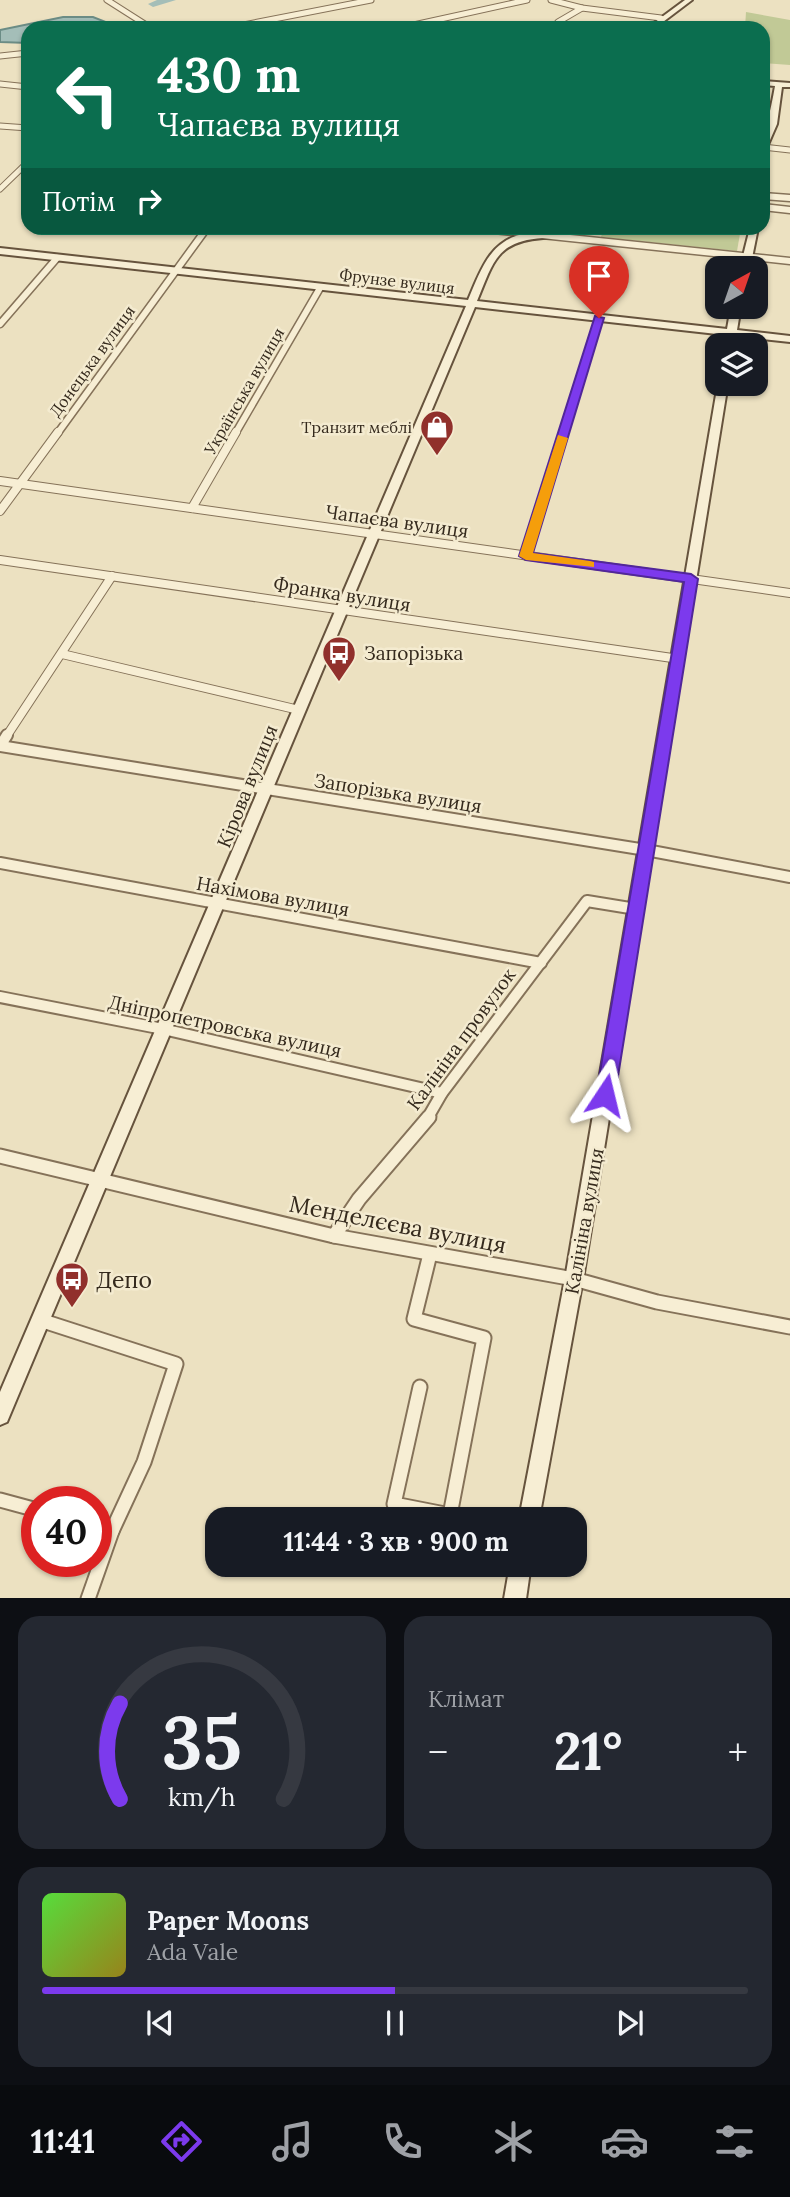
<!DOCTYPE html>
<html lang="uk">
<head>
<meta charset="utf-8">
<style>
	:root { --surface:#171b24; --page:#242831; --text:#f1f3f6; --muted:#9ea1a6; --line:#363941; --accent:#7c3aed }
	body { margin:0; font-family:Lora,serif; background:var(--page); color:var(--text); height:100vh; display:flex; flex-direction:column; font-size:26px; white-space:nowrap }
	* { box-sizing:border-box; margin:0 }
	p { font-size:23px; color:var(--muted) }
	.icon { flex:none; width:38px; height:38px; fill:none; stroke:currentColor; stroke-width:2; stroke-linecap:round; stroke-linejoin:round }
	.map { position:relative; height:1598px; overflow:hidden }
	.panel { display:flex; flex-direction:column; gap:18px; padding:18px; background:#0d0f14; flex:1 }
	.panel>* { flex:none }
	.banner { position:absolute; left:21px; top:21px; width:749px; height:214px; border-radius:21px; box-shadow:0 2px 5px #0004; background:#0b6e4f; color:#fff; overflow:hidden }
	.needle { width:46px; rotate:40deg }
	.fabs { position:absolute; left:705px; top:256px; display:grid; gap:14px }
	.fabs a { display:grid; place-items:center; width:63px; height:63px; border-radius:14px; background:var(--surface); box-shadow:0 2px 5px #0004; font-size:35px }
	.speed { position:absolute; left:21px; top:1486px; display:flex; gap:14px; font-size:35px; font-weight:700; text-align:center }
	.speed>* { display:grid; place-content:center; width:91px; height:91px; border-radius:50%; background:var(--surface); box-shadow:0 2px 5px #0004; line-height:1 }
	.speed .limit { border:10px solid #d22; background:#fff; color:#111 }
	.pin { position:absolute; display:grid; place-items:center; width:60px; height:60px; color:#fff; margin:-72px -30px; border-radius:50% 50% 50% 0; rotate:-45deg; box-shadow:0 0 7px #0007 }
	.pin .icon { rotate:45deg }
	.me { position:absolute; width:77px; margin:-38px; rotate:10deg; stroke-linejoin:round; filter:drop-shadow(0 0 5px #0008) }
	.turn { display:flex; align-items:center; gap:24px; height:147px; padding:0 21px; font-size:32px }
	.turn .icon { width:91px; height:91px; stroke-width:2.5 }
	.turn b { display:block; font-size:49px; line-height:60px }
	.then { display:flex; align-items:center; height:66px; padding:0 21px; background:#0003; gap:14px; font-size:26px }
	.big { font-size:52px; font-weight:700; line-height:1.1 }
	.panel .card { flex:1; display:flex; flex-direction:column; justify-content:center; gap:10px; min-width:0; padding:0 24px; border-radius:21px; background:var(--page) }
	.panel .dial { align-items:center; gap:0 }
	.dial svg { height:182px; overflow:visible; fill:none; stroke:var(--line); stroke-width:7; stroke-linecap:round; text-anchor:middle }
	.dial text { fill:var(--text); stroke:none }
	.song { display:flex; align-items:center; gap:21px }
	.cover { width:84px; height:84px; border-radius:10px; background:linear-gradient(135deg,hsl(110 70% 55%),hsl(50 70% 35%)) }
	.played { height:7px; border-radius:4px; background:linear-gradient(90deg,var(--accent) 50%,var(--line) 50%) }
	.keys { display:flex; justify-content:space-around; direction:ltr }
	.heat { display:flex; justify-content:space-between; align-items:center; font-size:38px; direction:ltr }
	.panel .tiles { flex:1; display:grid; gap:18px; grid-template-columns:1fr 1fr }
	.card:last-child { grid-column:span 2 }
	.trip { position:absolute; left:205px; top:1507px; width:382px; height:70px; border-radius:21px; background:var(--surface); box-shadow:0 2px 5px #0004; font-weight:700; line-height:70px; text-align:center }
	.dock { display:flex; height:112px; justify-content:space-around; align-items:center; background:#090b0e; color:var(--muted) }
	.dock .icon { width:49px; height:49px }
	.dock .selected { color:var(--accent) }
	.dock b { font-size:32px; color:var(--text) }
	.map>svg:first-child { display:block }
	.green { fill:#c1c996 }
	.water { fill:#a4beb8; stroke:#6b8c85; stroke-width:2 }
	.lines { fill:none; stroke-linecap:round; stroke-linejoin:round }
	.river { fill:#a4beb8; fill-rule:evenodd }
	.street-far4-casing { stroke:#857259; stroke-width:7 }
	.street-far3-casing { stroke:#857259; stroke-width:9 }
	.street-far2-casing { stroke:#857259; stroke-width:10 }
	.street-far1-casing { stroke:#857259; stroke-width:14 }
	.street-casing { stroke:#857259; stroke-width:17 }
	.secondary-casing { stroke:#66533d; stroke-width:4 }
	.street-far4 { stroke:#f7eed4; stroke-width:5 }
	.street-far3 { stroke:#f7eed4; stroke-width:6 }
	.street-far2 { stroke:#f7eed4; stroke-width:8 }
	.street-far1 { stroke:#f7eed4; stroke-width:10 }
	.street { stroke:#f7eed4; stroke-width:13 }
	.secondary { fill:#f7eed4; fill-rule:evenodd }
	.route { fill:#7c3aed; stroke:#51269a; stroke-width:2 }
	.slow { fill:#f59e0b }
	.labels { text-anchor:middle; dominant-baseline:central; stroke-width:5; stroke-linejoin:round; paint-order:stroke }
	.far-street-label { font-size:16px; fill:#352a1d; stroke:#f4ebd0 }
	.far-poi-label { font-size:16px; fill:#352a1d; stroke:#f4ebd0; text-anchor:end }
	.street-label { font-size:19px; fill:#352a1d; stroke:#f4ebd0 }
	.poi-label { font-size:19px; fill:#352a1d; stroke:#f4ebd0; text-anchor:start }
	.near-street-label { font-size:23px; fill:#352a1d; stroke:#f4ebd0 }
	.near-poi-label { font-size:23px; fill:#352a1d; stroke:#f4ebd0; text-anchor:start }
</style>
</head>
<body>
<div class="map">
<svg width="790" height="1599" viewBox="0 0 790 1599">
	<rect width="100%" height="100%" fill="#ece1c1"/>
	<g class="green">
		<path d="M746,12L790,20V65L763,63V28H745Z"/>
		<path d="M604,228H741L737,251L601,237Z"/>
	</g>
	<path class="water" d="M63,17H93L111,24L110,28H28V43L0,42V30Z"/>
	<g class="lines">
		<path class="river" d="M176,0L153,7L148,4L157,0Z"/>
		<g class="street-far4-casing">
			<g id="street-far4">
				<path d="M107,0L151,28"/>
				<path d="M551,0L582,8L661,18"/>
				<path d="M558,22L582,8"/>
				<path d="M409,26L527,0"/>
				<path d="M228,28L371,0"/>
				<path d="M0,56L28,53"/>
				<path d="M0,84L28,87"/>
				<path d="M0,126L28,128"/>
				<path d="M763,147L790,150"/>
				<path d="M0,189L28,162"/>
			</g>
		</g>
		<g class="street-far3-casing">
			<g id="street-far3">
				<path d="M763,196L790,198"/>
				<path d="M763,207L790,210"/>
				<path d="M475,228L790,261"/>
				<path d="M0,324L57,258"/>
				<path d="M57,434L207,228"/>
				<path d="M235,434L320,288"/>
				<path d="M564,434L599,319"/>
			</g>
		</g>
		<g class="street-far2-casing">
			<g id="street-far2">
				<path d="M0,481L790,593"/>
				<path d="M192,508L236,432"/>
				<path d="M0,511L58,432"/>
				<path d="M526,556L564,432"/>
				<path d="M0,560L679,659"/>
				<path d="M62,654L299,710"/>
				<path d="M6,737L112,576"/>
			</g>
		</g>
		<g class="street-far1-casing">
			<g id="street-far1">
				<path d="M7,735L0,746L646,850L790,877"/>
				<path d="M0,863L541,963"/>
				<path d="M0,997L163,1029L442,1093"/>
				<path d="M427,1119L442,1093L587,901L636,909"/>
			</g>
		</g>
		<g class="street-casing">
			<g id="street">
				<path d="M0,1156L334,1236L574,1279L657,1302L790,1327"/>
				<path d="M334,1236L359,1199L429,1117"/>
				<path d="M40,1320L176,1364L144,1462L112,1531L88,1599"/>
				<path d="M420,1387L394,1504L450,1515L484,1338L414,1319L430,1254"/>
				<path d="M0,1500L37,1510"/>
				<path d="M96,1526L112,1531"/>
			</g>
		</g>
		<g class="secondary-casing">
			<g id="secondary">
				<path d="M685,0H692L655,28H647Z"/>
				<path d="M763,81L790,83V87H782L777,124L767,147V156L763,158C763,134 771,111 775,86L763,85Z"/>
				<path d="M568,228H579C569,235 555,237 543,238C496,241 493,263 477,301L727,329L731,306H741L737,330L790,336V342L736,336L734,345H724L726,335L475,307L7,1422L0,1425V1392L466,306L0,254V248L468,300C480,272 490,239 525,234C540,232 554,233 568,228Z"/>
				<path d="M750,228H758L750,268H740Z"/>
				<path d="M718,383H728L583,1279L539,1519H519L565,1279Z"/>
				<path d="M510,1564H531L526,1599H504Z"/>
			</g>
		</g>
		<use href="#street-far4" class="street-far4"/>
		<use href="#street-far3" class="street-far3"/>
		<use href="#street-far2" class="street-far2"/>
		<use href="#street-far1" class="street-far1"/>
		<use href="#street" class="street"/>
		<use href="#secondary" class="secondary"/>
	</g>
	<path class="route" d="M595,316L604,318L533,553L691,574L698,579L615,1095L612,1101H598L596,1095L684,582L526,560L519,556Z"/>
	<path class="slow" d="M558,435L568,438L533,553L590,561L594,562V567L526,560L519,556Z"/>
	<defs>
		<g id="shop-pin" transform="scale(1.75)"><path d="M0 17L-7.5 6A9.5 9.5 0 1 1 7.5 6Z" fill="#91302c" stroke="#f4ebd0"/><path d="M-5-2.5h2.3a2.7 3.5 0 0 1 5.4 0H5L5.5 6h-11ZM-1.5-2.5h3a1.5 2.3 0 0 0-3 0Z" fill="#fff"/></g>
		<g id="bus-pin" transform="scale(1.75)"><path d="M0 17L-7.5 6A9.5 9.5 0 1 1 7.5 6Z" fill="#91302c" stroke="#f4ebd0"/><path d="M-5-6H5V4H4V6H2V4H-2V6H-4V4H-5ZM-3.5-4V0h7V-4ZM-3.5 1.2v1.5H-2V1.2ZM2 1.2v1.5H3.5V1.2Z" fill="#fff"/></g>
	</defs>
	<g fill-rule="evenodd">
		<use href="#shop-pin" x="437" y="427"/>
		<use href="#bus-pin" x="339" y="653"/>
		<use href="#bus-pin" x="72" y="1279"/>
	</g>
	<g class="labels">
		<g class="far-street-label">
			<text transform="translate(397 281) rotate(7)">Фрунзе вулиця</text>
			<text transform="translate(92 361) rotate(-54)">Донецька вулиця</text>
			<text transform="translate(244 391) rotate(-60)">Українська вулиця</text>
		</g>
		<g class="far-poi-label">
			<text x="412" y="427">Транзит меблі</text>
		</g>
		<g class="street-label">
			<text transform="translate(397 521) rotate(8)">Чапаєва вулиця</text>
			<text transform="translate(342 594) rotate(9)">Франка вулиця</text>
			<text transform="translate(247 786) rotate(-68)">Кірова вулиця</text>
			<text transform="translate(398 793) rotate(9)">Запорізька вулиця</text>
			<text transform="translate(273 896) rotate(10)">Нахімова вулиця</text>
			<text transform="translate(225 1026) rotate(12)">Дніпропетровська вулиця</text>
			<text transform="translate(461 1039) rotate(-54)">Калініна провулок</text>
			<text transform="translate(584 1221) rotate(-80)">Калініна вулиця</text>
		</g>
		<g class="poi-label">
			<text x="364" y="653">Запорізька</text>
		</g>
		<g class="near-street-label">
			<text transform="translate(398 1224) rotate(11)">Менделєєва вулиця</text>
		</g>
		<g class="near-poi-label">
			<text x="96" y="1279">Депо</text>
		</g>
	</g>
</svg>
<div class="fabs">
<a><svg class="needle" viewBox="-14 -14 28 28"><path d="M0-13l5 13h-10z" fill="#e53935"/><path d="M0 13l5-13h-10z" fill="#9ea1a6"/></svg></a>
<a><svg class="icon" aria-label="layers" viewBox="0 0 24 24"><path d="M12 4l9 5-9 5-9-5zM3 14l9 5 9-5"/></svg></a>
</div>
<div class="speed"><div class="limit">40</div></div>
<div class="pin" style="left:599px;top:318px;background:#d93025"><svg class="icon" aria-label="arrive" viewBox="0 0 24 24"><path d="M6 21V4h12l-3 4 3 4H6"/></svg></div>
<svg class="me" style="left:605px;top:1095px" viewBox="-20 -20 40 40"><path d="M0-17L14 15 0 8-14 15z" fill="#7c3aed" stroke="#fff" stroke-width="4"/></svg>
<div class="trip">11:44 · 3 хв · 900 m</div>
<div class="banner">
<div class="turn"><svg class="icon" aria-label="left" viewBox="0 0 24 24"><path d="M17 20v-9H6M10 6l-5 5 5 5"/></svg><div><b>430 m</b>Чапаєва вулиця</div></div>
<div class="then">Потім<svg class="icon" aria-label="right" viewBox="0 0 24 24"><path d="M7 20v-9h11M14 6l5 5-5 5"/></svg></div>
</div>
</div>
<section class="panel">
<div class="tiles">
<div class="card dial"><svg viewBox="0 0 100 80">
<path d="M14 69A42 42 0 1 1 86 69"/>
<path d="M14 69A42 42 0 0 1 14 27" stroke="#7c3aed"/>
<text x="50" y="56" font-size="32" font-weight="700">35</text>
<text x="50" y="72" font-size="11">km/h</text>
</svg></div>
<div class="card"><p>Клімат</p>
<div class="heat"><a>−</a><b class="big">21°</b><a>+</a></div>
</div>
<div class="card">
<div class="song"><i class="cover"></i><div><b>Paper Moons</b><p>Ada Vale</p></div></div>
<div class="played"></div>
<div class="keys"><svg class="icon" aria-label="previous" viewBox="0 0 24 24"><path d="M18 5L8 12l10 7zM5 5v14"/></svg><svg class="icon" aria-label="pause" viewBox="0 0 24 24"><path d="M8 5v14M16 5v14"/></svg><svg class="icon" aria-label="next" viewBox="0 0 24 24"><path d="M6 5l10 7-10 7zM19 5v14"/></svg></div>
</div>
</div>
</section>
<nav class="dock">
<b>11:41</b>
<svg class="icon selected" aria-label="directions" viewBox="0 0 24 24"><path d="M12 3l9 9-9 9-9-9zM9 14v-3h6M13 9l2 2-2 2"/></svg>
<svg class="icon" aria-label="music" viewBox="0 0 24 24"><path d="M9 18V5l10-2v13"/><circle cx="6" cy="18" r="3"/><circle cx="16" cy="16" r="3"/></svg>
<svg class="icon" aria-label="phone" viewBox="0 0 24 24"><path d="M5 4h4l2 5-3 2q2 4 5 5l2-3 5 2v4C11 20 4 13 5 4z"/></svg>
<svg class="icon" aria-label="climate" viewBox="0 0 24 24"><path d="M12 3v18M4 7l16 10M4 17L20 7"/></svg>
<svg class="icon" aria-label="car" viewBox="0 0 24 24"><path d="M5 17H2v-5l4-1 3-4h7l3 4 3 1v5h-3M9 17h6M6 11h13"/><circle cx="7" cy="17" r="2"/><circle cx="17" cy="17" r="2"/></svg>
<svg class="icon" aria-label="filters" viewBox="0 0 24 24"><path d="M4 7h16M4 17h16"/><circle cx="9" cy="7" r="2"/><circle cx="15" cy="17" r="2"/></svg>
</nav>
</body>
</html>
